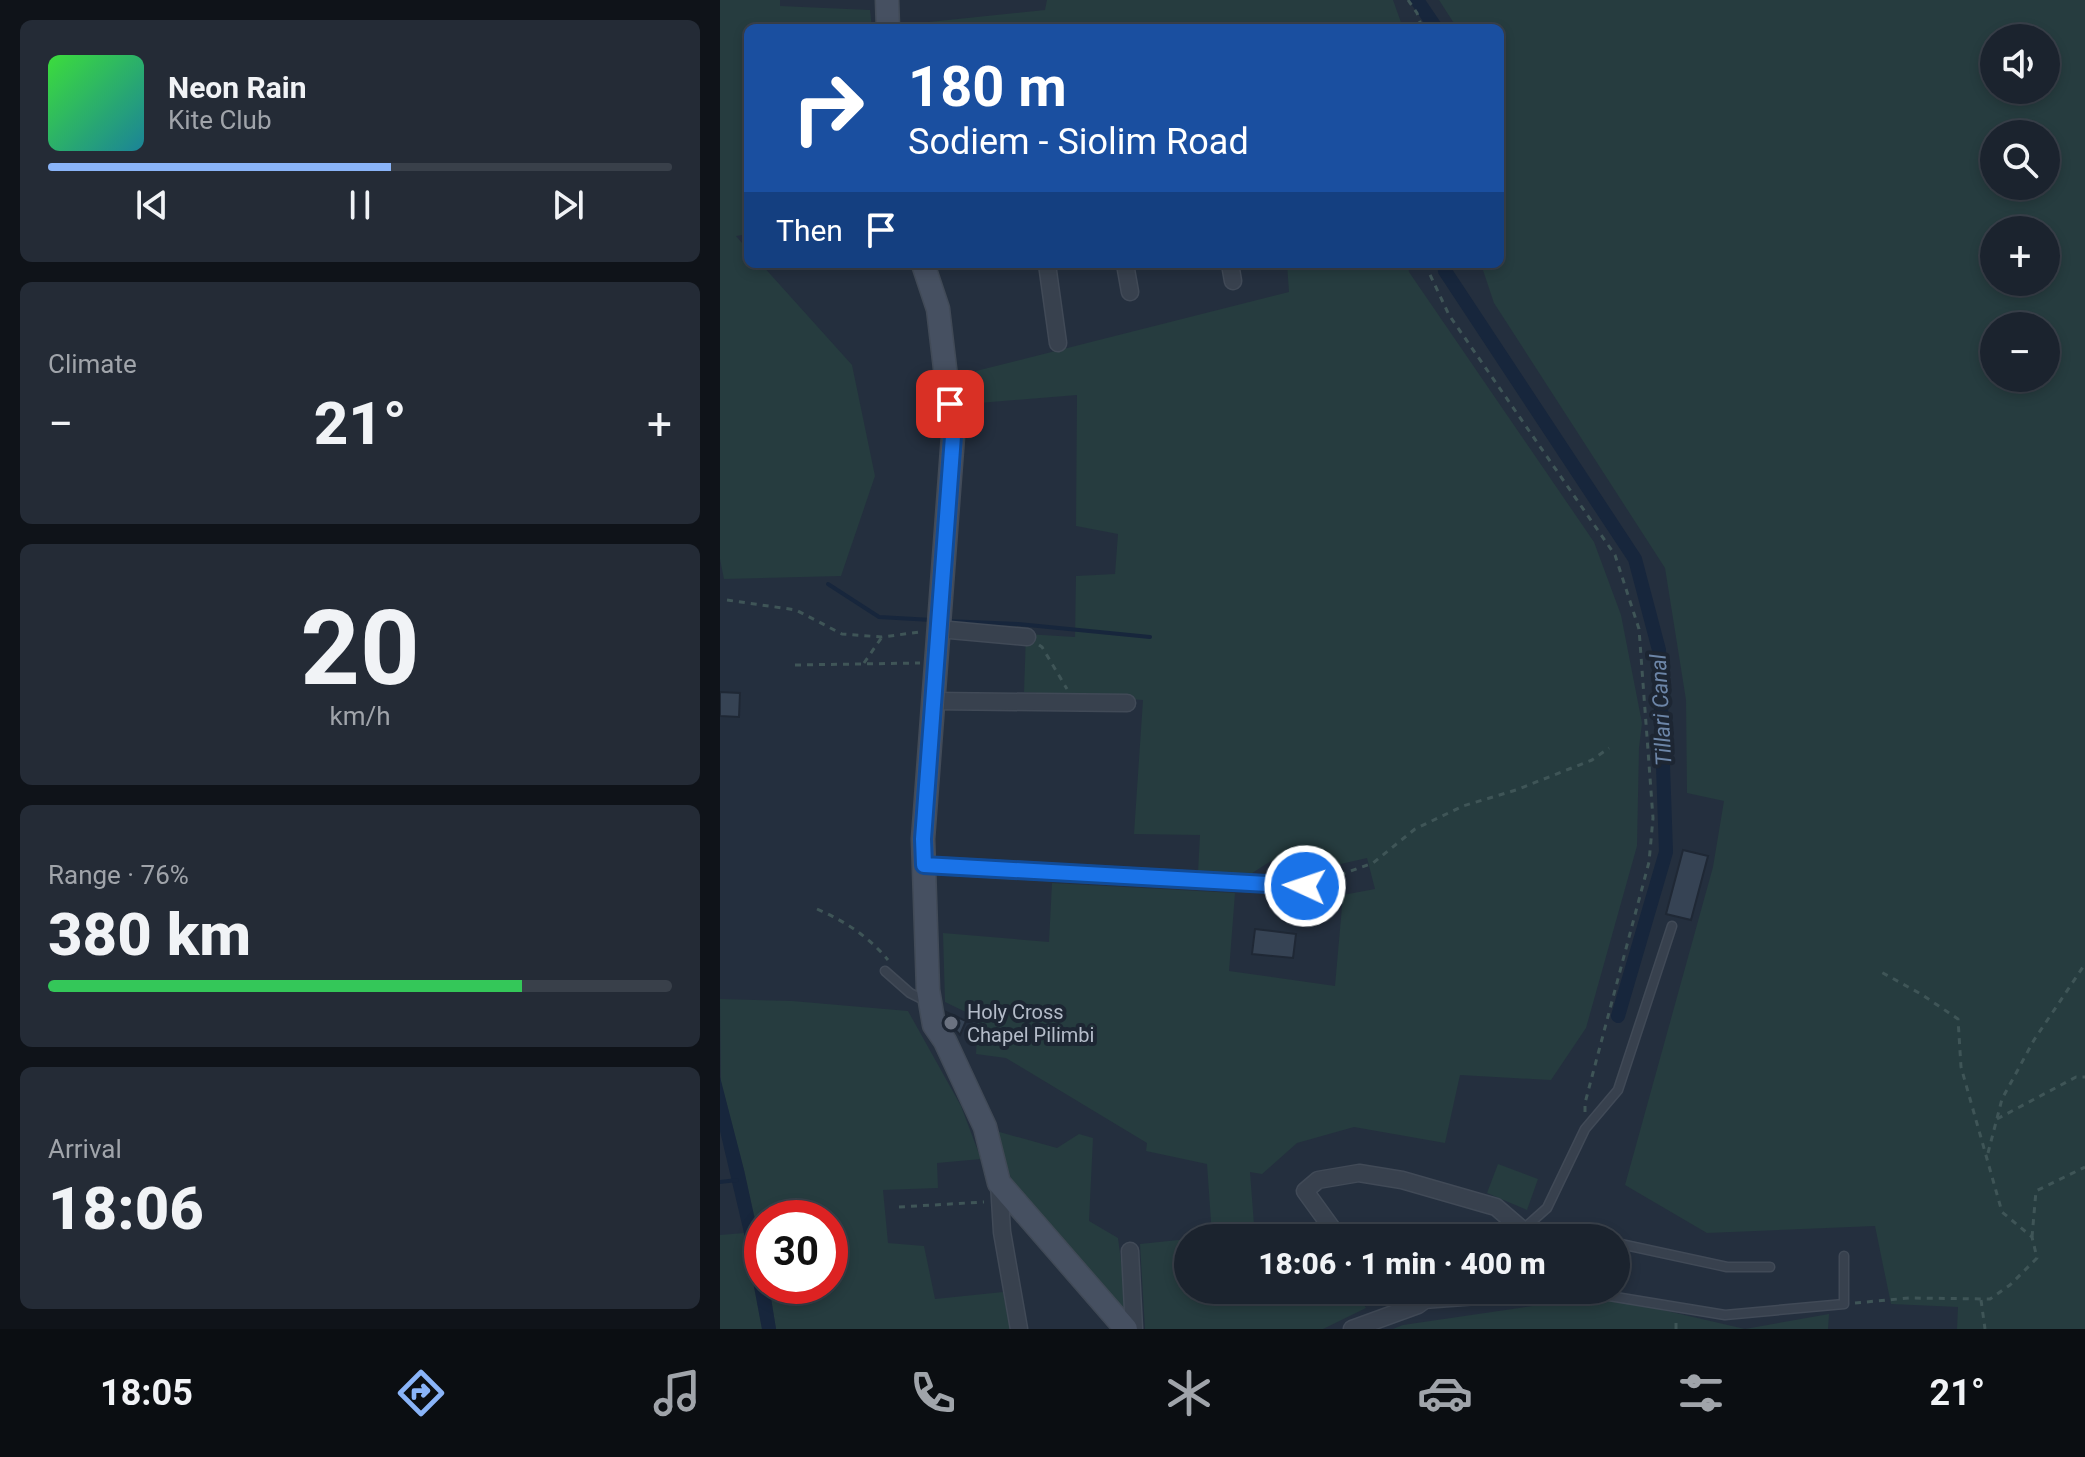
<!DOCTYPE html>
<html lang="en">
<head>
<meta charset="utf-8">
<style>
	:root { --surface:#1b232e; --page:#242b36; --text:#f1f3f6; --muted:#a0a4aa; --line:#39404a; --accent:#8ab4f8 }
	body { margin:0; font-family:Roboto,sans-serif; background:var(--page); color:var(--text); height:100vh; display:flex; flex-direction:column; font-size:30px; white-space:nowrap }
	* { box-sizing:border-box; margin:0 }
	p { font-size:26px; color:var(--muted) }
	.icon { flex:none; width:44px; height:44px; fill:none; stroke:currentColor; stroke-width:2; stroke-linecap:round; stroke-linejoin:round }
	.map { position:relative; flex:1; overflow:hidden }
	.drawer { display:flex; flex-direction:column; gap:20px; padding:20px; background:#0f1319; width:720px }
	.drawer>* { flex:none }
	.banner { position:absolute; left:24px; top:24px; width:760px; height:244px; border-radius:12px; box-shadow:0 4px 12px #0003,0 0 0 2px var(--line); background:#1a4fa0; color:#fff; overflow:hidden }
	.controls { position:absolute; left:1260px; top:24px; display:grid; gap:16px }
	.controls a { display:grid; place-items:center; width:80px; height:80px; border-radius:50%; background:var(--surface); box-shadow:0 4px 12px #0003,0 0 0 2px var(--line); font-size:40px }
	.speed { position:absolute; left:24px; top:1200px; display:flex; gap:16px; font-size:40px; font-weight:700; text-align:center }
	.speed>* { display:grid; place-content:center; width:104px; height:104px; border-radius:50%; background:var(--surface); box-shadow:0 4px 12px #0003,0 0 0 2px var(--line); line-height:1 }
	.speed .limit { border:12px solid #d22; background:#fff; color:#111 }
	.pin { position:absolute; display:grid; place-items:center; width:68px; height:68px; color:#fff; margin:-34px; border-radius:16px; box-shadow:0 4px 12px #0006 }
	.me { position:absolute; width:88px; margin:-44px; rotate:273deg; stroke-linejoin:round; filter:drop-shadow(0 0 6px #0008) }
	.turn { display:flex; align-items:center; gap:28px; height:168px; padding:0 32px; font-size:36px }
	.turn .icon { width:104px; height:104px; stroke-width:2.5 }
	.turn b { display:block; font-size:56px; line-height:68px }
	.then { display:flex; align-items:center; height:76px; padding:0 32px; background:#0003; gap:16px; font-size:30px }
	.big { font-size:60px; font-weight:800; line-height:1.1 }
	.drawer .widget { flex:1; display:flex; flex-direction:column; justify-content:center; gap:12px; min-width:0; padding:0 28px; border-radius:12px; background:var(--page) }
	.drawer .dial { align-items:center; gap:0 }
	.dial b { font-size:104px; line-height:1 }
	.song { display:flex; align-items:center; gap:24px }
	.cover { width:96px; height:96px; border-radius:12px; background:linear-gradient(135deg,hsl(120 70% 55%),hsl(190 70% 35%)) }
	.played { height:8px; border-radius:4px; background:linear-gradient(90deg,var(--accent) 55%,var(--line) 55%) }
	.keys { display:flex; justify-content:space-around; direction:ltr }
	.heat { display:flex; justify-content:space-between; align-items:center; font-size:44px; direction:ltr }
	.charge { height:12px; border-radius:6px; background:linear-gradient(90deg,#34c759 76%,var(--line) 0) }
	.trip { position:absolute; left:454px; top:1224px; width:456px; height:80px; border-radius:40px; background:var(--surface); box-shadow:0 4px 12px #0003,0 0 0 2px var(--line); font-weight:800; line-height:80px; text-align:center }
	.menu { display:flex; height:128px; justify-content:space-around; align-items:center; background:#0b0e12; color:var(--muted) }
	.menu .icon { width:56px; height:56px }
	.menu .selected { color:var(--accent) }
	.menu b { font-size:36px; color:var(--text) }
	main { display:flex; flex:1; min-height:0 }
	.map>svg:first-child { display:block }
	.green { fill:#263c3f; fill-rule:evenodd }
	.water { fill:#17263c }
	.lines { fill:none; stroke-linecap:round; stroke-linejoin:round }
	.stream { stroke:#17263c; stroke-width:4 }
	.canal { stroke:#17263c; stroke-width:14 }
	.building { fill:#364354; stroke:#1f2835; stroke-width:2 }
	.lane-casing { stroke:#414a57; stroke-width:11 }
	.street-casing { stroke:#414a57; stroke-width:19 }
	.secondary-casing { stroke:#414a57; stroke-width:25 }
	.path { stroke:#3f5557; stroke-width:3; stroke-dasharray:6 6; stroke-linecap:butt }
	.lane { stroke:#38414e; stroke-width:8 }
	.street { stroke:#38414e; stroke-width:16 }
	.secondary { stroke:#465061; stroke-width:22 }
	.route-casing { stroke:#114b97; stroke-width:20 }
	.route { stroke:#1a73e8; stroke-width:14 }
	.worship-dot { fill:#6b7280; stroke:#1d2633; stroke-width:3 }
	.labels { text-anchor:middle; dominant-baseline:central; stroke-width:8; stroke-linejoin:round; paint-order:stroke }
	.poi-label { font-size:20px; fill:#b4bcc9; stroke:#1d2633; text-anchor:start }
	.water-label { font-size:22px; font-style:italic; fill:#6d86a8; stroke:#1d2633 }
</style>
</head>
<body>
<main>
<section class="drawer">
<div class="widget">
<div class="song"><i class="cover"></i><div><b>Neon Rain</b><p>Kite Club</p></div></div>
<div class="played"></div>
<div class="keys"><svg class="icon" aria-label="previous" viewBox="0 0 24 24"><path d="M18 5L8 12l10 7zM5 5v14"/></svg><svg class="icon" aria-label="pause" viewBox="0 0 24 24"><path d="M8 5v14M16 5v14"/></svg><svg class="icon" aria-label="next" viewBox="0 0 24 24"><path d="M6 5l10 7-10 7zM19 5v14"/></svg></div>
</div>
<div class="widget"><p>Climate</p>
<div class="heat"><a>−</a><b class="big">21°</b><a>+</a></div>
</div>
<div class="widget dial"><b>20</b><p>km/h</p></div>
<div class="widget"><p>Range · 76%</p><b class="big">380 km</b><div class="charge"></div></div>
<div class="widget"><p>Arrival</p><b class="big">18:06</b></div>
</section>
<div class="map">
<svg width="1365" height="1329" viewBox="0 0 1365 1329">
	<rect width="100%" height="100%" fill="#242f3e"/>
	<g class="green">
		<path d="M0,0H60V6L150,10L152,28H28V234L16,236L28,250V264H41L132,365L155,476L121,576L4,579L0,559Z"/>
		<path d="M327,0H673L683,28H199V23L325,10Z"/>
		<path d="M719,0H1365V1329H1237L1238,1307L1171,1304L1155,1226L987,1233L905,1185L993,867L1004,801L967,793L966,700L945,568L774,303L761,264H780V28H737ZM1274,38H1326V90H1274ZM1274,134H1326V186H1274ZM1274,230H1326V282H1274ZM1274,326H1326V378H1274Z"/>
		<path d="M567,264H688L689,272L874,542L901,615L922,723L919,748L917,846L866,1028L831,1080L740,1075L725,1143L634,1127L577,1143L542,1174L530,1172L535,1238H477L492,1236L487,1164L426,1151L427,1143L286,1058L256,1054L258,1018L225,1002L223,933L329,942L332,883L515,893L509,971L615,986L623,895L655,889L647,858L612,866L551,861L526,877L478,872L480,835L414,834L423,700L304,692L306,634L355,637L356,576L395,574L398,534L356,526L357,395L259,403L256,371L569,292Z"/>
		<path d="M0,999L72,1001L188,1011L241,1106L261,1159L217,1163L218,1188L163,1190L168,1243L204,1246L215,1299L283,1292L290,1329H56L49,1286H110V1218H42V1252L24,1170L1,1082Z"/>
		<path d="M276,1131L337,1148L359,1134L373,1138L369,1221L398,1238L406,1299L402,1312L293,1185Z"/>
		<path d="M778,1164L818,1179L807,1210L767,1193Z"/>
		<path d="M24,1233L42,1329H0V1235Z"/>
		<path d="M468,1239V1290H561L563,1293L580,1290H633L646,1308L603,1329H425L420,1244Z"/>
		<path d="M882,1296L1025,1329L1109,1314L1108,1329H673L683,1325Z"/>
	</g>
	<path class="water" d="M0,1077L24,1170L42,1252V1286H49L56,1329H42L24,1233L0,1131Z"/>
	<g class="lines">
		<g class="stream">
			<path d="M108,584L159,617L212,620"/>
			<path d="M225,621L298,624L430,637"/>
			<path d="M0,1182L17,1180"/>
		</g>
		<g class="canal">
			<path d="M697,0L716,28"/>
			<path d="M724,264L725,271L915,559L939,650L946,852L898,1016"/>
		</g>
	</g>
	<g class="building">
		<path d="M0,692L20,693L19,717L0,716Z"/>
		<path d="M963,850L988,856L971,920L946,914Z"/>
		<path d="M535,929L576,934L573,958L532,954Z"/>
		<path d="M226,1012L246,1021L240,1035L227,1020Z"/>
	</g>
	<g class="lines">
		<g class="lane-casing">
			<g id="lane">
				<path d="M165,971L190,993L206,1001"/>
				<path d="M802,1230L827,1208L865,1129L898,1090L952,926"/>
				<path d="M896,1243L1007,1267H1050"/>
				<path d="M703,1304L865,1292L1005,1315L1124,1304V1256"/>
			</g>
		</g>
		<g class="street-casing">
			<g id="street">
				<path d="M327,264L338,343"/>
				<path d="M405,264L410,292"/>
				<path d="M510,264L513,281"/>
				<path d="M219,629L307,637"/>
				<path d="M213,701L407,703"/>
				<path d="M204,865L585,886"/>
				<path d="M279,1183L282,1232L299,1329"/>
				<path d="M619,1238L585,1191L598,1180L639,1173L682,1180L776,1207L812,1238"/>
				<path d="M410,1251L414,1329"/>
				<path d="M632,1329L698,1305L718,1290"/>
			</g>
		</g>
		<g class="secondary-casing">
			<g id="secondary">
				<path d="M167,0L168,28"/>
				<path d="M203,264L218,309L233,436L203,839L208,990L214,1025L225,1041L265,1127L279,1183L406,1329"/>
			</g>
		</g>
		<g class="path">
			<path d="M688,0L697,13L702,28"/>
			<path d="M705,264L729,315L895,555L919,629L933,818L929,862L865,1103V1113"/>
			<path d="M7,600L76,610L122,634L162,637L200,632"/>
			<path d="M319,645L322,647L347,689"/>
			<path d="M144,663L162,637"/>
			<path d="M75,665L200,663"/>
			<path d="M597,883L653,863L695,829L743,806L796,790L872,760L889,748"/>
			<path d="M97,909C126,922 148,936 168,960"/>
			<path d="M1277,1119L1356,1077H1365"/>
			<path d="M1268,1153L1282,1099L1314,1040L1363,967H1365"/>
			<path d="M179,1207L264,1202"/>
			<path d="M1312,1237L1316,1191L1365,1167"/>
			<path d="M1261,1300L1265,1329"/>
			<path d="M1135,1303L1189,1298L1270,1299L1290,1285L1317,1258L1312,1237L1282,1212L1241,1067L1238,1019L1201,994L1161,972"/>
			<path d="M956,1329V1319"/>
		</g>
		<use href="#lane" class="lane"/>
		<use href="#street" class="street"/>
		<use href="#secondary" class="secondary"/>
	</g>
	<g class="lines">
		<g class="route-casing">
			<path id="route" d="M230,404L233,436L203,839L204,865L585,886"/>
		</g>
		<use href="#route" class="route"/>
	</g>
	<circle class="worship-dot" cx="231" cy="1023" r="8"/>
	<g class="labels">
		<g class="poi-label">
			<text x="247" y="1012">Holy Cross<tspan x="247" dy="23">Chapel Pilimbi</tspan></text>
		</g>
		<g class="water-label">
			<text transform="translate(941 710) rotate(-93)">Tillari Canal</text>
		</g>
	</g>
</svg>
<div class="controls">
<a><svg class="icon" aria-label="sound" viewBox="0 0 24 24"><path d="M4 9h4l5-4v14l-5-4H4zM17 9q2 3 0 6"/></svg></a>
<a><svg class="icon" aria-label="search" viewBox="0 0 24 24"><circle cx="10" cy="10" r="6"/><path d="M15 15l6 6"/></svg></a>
<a>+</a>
<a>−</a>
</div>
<div class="speed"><div class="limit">30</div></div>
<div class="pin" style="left:230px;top:404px;background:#d93025"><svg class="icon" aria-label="arrive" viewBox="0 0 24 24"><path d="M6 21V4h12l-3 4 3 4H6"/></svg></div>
<svg class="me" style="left:585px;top:886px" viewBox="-20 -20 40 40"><circle r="17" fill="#1a73e8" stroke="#fff" stroke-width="3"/><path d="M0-11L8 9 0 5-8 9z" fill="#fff"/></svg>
<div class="trip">18:06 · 1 min · 400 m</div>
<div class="banner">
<div class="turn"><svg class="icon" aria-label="right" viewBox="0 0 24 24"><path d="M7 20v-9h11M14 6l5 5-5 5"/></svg><div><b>180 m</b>Sodiem - Siolim Road</div></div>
<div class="then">Then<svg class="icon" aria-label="arrive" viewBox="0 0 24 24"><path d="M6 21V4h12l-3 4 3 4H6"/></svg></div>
</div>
</div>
</main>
<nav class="menu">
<b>18:05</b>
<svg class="icon selected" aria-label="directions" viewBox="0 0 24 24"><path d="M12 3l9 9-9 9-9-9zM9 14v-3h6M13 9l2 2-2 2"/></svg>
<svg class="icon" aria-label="music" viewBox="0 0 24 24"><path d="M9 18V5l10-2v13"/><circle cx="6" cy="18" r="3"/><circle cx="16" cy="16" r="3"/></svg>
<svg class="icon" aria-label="phone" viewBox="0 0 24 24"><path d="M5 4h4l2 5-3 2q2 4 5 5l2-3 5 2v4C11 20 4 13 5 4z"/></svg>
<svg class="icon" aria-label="climate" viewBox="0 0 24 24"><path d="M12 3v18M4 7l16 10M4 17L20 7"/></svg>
<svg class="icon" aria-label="car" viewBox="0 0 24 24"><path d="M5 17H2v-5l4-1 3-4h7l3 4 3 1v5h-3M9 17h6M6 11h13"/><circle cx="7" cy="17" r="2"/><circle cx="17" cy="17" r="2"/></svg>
<svg class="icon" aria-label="filters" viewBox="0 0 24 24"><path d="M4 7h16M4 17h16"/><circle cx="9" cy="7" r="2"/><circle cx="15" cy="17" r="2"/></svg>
<b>21°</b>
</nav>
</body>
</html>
